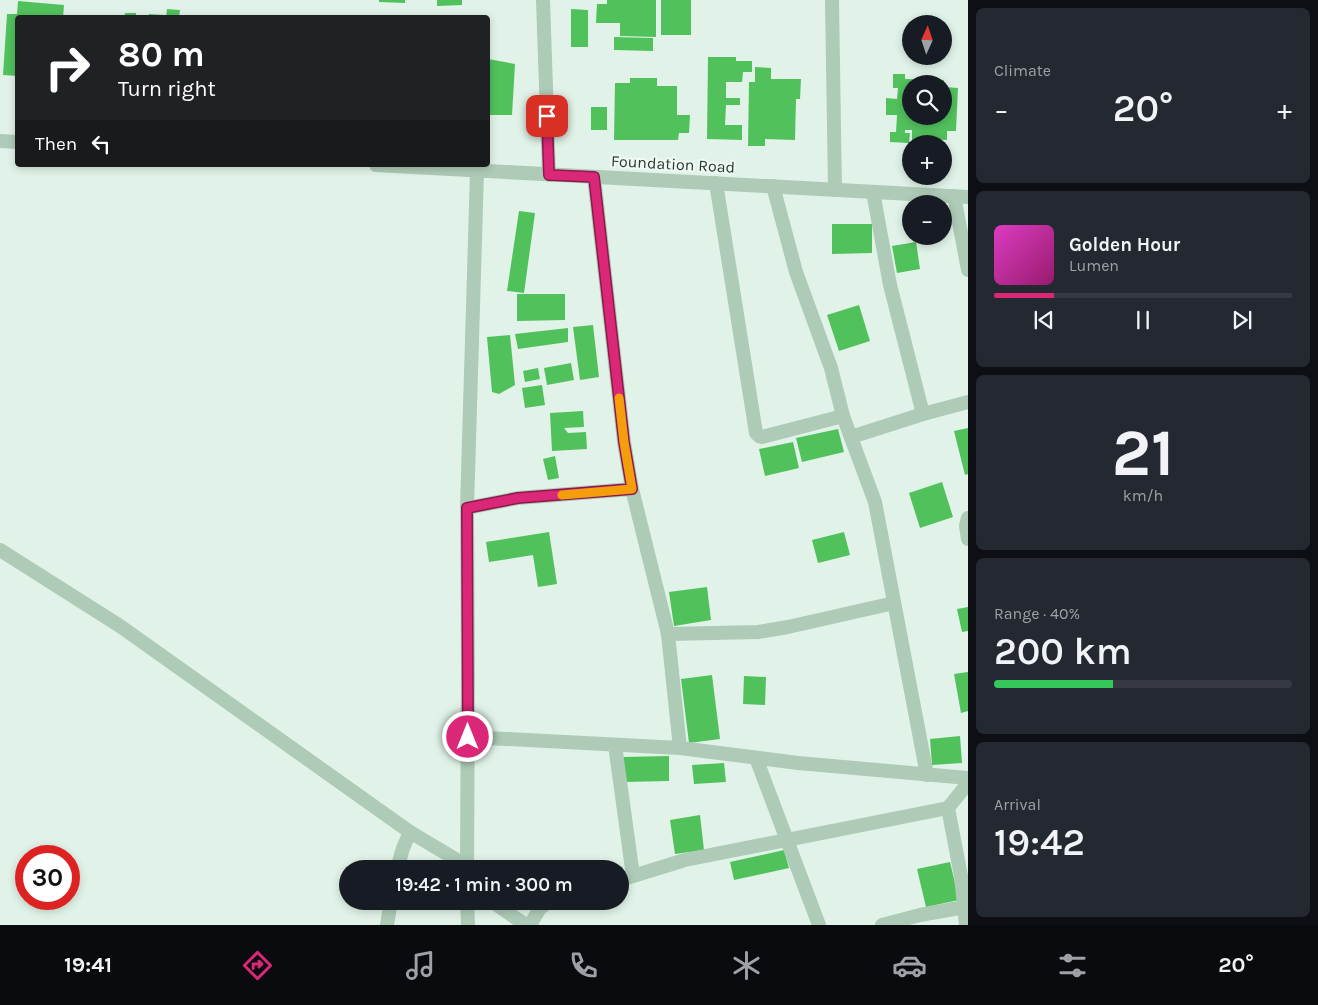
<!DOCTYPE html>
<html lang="en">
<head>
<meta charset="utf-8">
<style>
	:root { --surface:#171b24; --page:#242831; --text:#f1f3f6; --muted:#9ea1a6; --line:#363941; --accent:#db2777 }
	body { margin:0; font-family:Karla,sans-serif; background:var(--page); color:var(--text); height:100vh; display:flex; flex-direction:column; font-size:19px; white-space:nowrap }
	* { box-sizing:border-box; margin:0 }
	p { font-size:16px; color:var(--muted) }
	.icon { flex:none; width:28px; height:28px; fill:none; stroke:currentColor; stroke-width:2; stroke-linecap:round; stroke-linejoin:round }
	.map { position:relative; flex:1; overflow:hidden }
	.drawer { display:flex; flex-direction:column; gap:8px; padding:8px; background:#0d0f14; width:350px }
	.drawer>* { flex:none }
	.banner { position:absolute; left:15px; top:15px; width:475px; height:152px; border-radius:5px; box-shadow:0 2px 8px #0003; background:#202124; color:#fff; overflow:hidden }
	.needle { width:32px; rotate:3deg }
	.buttons { position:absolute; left:902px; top:15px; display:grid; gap:10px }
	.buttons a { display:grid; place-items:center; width:50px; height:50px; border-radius:50%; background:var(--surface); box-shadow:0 2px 8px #0003; font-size:25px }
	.speed { position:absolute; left:15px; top:845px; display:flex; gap:10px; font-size:25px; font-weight:700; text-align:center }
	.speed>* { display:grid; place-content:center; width:65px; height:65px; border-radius:50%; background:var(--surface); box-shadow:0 2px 8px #0003; line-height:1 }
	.speed .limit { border:8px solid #d22; background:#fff; color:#111 }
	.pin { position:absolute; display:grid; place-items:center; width:42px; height:42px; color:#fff; margin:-21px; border-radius:10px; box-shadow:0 2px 8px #0006 }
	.me { position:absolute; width:55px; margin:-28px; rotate:0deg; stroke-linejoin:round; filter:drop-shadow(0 0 4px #0008) }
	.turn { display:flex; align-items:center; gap:18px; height:105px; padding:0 20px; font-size:22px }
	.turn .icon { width:65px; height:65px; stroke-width:2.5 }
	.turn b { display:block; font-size:35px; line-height:42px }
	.then { display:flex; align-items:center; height:48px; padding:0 20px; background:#0003; gap:10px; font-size:19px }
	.big { font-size:38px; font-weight:600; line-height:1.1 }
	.drawer .widget { flex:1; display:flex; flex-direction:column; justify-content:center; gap:8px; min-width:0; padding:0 18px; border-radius:8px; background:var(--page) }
	.drawer .dial { align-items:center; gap:0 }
	.dial b { font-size:65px; line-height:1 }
	.song { display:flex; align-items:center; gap:15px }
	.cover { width:60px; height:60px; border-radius:8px; background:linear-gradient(135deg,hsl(310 70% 55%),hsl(320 70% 35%)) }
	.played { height:5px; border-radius:2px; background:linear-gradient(90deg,var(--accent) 20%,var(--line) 20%) }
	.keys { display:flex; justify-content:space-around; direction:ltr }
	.heat { display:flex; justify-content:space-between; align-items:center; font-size:28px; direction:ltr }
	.charge { height:8px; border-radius:4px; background:linear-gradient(90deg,#34c759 40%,var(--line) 0) }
	.trip { position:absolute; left:339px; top:860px; width:290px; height:50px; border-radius:25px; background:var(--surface); box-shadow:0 2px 8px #0003; font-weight:600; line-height:50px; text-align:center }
	.menu { display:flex; height:80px; justify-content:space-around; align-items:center; background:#090b0e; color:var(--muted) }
	.menu .icon { width:35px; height:35px }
	.menu .current { color:var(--accent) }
	.menu b { font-size:22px; color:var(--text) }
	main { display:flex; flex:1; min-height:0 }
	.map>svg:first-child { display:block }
	.building { fill:#51c15c }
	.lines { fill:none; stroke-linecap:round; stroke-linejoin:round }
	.minor { stroke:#adcbb6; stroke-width:14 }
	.route-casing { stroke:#8e194d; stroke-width:12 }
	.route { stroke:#db2777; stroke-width:9 }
	.slow { stroke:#f59e0b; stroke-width:9 }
	.labels { text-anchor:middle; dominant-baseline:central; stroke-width:4; stroke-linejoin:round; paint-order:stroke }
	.street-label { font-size:16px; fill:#2b3a2e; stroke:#eefaf3 }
</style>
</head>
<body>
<main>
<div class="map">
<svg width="968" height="925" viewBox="0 0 968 925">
	<rect width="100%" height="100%" fill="#e1f3e8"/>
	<g class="building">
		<path d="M379,0H405V3L379,2Z"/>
		<path d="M437,0H462V5L437,6Z"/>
		<path d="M607,0H656V37L620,36V23H596L597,4H607Z"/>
		<rect x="661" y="0" width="30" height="35"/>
		<path d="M18,1L64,5L63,18H18V76L3,75L7,14H17Z"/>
		<path d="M167,9L180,10L179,18H166Z"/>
		<path d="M571,9L588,10V47H571Z"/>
		<path d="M125,13H136V18H124Z"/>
		<path d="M149,14L163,15L162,18H148Z"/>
		<path d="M614,37L653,38V51L614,50Z"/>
		<path d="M708,57H736V61H752V72H743L742,82H726V98H740V105H726L725,125H742V140L707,139Z"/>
		<path d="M488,59L515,64L512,115H488Z"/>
		<path d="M755,67L771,68V79H801L800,99H796L795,140L765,139V146H748L749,82H755Z"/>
		<path d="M893,74H905V79L944,80V84H911V116H944V87L958,88L956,131H947V140L921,139V144H912V130H905V133H910L909,143L890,142V132H896L897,115H886V98L897,99L898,88H893Z"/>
		<path d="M630,78H657V86H677V115H690L689,133H679L678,140H614L615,83H630Z"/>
		<rect x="591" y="107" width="16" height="23"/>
		<path d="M519,211L535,213L524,293L507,291Z"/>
		<path d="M832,224H872V253L832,254Z"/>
		<path d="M916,242L920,269L897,273L892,246Z"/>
		<path d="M517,294H565V320L517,321Z"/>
		<path d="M859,305L870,341L839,351L827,315Z"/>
		<path d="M593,325L599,377L580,380L573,327Z"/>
		<path d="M568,328V342L518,349L515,334Z"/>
		<path d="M510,335L515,385L499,394L492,392L487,337Z"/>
		<path d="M571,363L574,380L547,385L544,368Z"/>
		<path d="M538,368L540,379L525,382L523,371Z"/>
		<path d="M542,385L545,405L525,408L522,388Z"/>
		<path d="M583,411L584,427L564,428L568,433L586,432L587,449L552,451L550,413Z"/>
		<path d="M968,428V474L965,475L954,431Z"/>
		<path d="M838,429L844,452L802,462L796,438Z"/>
		<path d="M793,442L799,468L765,476L759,449Z"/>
		<path d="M555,456L559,478L548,480L543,459Z"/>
		<path d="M942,482L953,517L920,528L909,493Z"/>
		<path d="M549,532L557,584L538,587L533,555L489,562L486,542Z"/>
		<path d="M844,532L850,555L818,563L812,540Z"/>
		<path d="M707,587L711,620L674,626L669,592Z"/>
		<path d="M968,607V631L962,632L957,609Z"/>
		<path d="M968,672V711L961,713L954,674Z"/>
		<path d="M712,675L720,739L689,743L681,679Z"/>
		<path d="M744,676L766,677L765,705L743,704Z"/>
		<path d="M960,736L962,763L932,765L930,739Z"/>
		<path d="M669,756V781L624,782L623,757Z"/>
		<path d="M724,763L726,782L694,784L692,765Z"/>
		<path d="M700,815L704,850L675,854L670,820Z"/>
		<path d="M784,850L789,868L734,880L730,862Z"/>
		<path d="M950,862L959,900L926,907L917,869Z"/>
	</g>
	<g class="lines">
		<g class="minor">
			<path d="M543,0L549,175"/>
			<path d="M832,0L835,190"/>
			<path d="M0,141L18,142"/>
			<path d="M376,165L968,197"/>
			<path d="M594,177L624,442L632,489L668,634L680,748"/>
			<path d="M716,183L756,433L759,436L762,437L843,416"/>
			<path d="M773,186L796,272L831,368L843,416L875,502L927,775"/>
			<path d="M873,192L890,285L923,414"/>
			<path d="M954,196L968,270"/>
			<path d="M851,437L923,414L968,402"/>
			<path d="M467,508L518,498L632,489"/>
			<path d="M968,518L966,526L968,539"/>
			<path d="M0,550L120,626L410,832L467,866"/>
			<path d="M668,634L758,632L788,627L894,603"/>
			<path d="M468,737L680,748L798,763L968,778"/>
			<path d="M615,745L633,876"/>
			<path d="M756,758L819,925"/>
			<path d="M397,869L403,848L410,832"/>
			<path d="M467,869L468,673L467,508L477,172"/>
			<path d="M620,880L685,860L948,808"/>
			<path d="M467,901L468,925"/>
			<path d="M491,901L526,925"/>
			<path d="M387,925L391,901"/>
			<path d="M530,925L540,908L550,901"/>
			<path d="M882,925L920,915L965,907"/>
			<path d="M966,925L961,876L948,808L968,783"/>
		</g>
	</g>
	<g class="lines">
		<g class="route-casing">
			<path id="route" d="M468,737L467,508L518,498L632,489L624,442L594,177L549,175L547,116"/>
		</g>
		<use href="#route" class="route"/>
		<path class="slow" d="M562,495L632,489L624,442L619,398"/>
	</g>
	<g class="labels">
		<g class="street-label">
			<text transform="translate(673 164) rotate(3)">Foundation Road</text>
		</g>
	</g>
</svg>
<div class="buttons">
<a><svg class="needle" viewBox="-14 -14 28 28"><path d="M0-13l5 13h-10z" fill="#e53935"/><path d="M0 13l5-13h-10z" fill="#9ea1a6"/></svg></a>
<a><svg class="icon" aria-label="search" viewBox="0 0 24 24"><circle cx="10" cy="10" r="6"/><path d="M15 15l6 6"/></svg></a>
<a>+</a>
<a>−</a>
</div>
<div class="speed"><div class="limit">30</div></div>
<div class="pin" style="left:547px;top:116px;background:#d93025"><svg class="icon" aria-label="arrive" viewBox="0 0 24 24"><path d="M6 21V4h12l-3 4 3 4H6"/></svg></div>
<svg class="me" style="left:468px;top:737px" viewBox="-20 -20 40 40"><circle r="17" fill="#db2777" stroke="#fff" stroke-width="3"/><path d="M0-11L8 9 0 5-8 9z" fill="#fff"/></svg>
<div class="trip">19:42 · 1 min · 300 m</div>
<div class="banner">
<div class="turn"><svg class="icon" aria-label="right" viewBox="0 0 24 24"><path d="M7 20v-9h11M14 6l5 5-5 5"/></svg><div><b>80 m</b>Turn right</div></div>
<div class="then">Then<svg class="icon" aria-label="left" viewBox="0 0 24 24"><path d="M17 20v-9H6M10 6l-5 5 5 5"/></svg></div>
</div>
</div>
<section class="drawer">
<div class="widget"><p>Climate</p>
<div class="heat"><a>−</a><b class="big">20°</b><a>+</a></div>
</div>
<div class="widget">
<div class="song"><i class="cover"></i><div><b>Golden Hour</b><p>Lumen</p></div></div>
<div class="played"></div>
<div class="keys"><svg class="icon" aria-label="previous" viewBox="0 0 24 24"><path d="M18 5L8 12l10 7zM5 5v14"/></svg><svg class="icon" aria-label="pause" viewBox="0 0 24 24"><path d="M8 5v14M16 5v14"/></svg><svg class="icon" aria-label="next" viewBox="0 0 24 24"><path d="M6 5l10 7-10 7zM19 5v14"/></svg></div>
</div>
<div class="widget dial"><b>21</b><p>km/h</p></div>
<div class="widget"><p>Range · 40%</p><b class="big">200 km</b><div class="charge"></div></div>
<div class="widget"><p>Arrival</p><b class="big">19:42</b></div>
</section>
</main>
<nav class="menu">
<b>19:41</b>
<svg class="icon current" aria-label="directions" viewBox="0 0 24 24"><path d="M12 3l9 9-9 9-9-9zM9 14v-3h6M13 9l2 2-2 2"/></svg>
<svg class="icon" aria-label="music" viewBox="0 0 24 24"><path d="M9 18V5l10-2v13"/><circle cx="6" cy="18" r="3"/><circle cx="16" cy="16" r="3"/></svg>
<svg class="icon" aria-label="phone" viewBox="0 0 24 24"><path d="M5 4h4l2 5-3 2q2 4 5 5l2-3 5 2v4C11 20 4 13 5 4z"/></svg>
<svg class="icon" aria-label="climate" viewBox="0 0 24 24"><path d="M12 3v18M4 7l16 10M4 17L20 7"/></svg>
<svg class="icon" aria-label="car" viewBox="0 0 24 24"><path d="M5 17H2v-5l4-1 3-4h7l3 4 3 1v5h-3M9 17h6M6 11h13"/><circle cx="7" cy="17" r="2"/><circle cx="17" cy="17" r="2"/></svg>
<svg class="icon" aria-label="filters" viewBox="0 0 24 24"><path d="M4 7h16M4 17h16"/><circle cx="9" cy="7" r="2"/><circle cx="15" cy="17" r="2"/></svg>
<b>20°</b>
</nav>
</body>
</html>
